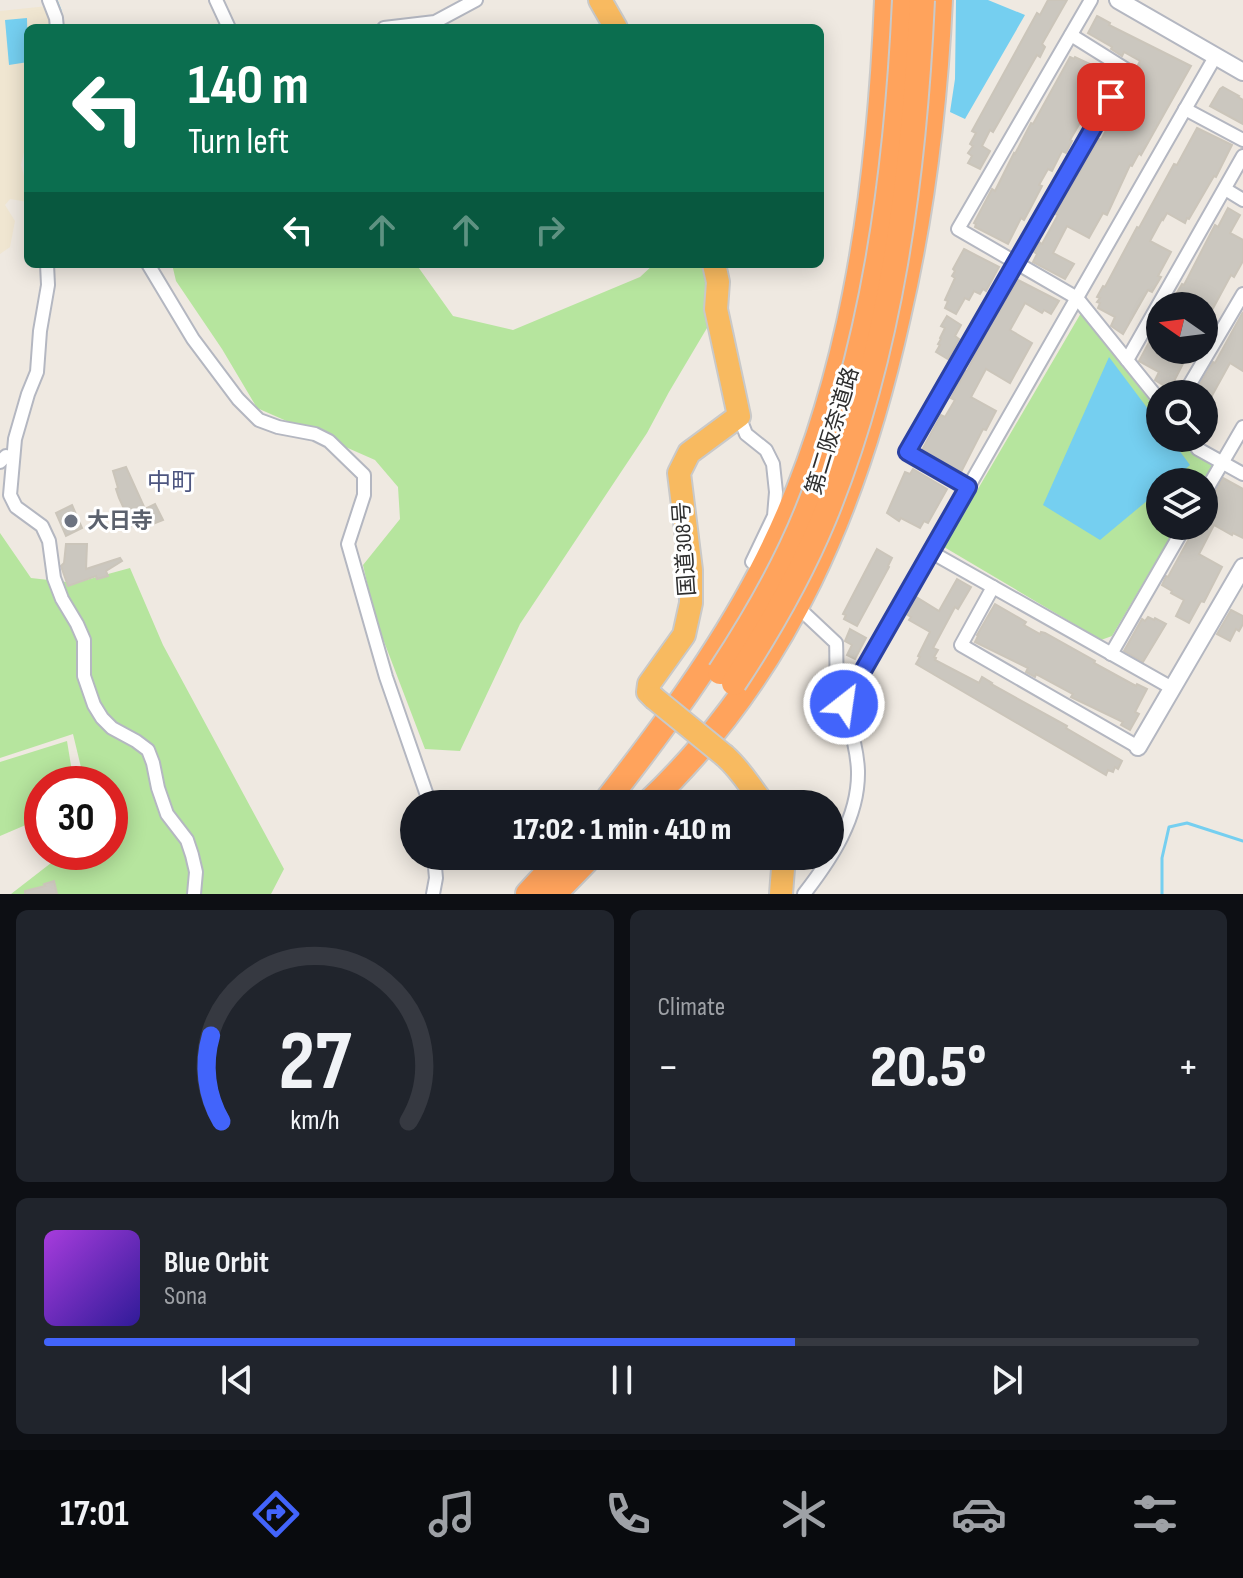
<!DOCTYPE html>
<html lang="en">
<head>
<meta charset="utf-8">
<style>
	:root { --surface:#171b24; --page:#20242c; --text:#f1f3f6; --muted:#9ea1a6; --line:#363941; --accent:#4264fb }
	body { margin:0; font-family:"Sofia Sans Condensed","Noto Sans JP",sans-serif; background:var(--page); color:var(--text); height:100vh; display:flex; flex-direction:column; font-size:30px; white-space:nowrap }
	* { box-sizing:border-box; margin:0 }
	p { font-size:26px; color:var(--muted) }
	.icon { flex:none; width:44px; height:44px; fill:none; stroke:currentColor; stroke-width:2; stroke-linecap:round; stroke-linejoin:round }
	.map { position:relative; height:894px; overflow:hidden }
	.side { display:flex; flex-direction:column; gap:16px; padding:16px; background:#0d0f14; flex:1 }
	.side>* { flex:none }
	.guide { position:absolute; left:24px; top:24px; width:800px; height:244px; border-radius:12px; box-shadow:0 4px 20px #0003; background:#0b6e4f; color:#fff; overflow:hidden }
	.needle { width:52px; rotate:284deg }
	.tools { position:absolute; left:1146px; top:292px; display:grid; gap:16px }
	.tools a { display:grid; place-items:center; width:72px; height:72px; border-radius:50%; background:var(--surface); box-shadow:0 4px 20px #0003; font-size:40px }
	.speed { position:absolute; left:24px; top:766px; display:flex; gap:16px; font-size:40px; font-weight:700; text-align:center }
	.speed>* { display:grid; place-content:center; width:104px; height:104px; border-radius:50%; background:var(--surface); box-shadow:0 4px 20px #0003; line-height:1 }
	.speed .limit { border:12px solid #d22; background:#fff; color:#111 }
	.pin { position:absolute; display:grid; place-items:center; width:68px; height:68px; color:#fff; margin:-34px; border-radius:16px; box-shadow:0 4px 12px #0006 }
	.me { position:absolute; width:88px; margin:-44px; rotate:30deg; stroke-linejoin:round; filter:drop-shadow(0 0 6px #0008) }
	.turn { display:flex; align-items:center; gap:28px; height:168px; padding:0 32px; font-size:36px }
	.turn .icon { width:104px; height:104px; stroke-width:2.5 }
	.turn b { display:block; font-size:56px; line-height:68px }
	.lanes { display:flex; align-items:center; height:76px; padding:0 32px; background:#0003; justify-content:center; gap:40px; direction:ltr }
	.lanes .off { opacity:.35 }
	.big { font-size:60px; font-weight:800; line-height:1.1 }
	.side .card { flex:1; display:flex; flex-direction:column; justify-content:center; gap:12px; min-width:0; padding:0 28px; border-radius:12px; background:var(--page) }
	.side .dial { align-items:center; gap:0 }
	.dial svg { height:208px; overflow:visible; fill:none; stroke:var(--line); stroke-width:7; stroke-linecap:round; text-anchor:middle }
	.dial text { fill:var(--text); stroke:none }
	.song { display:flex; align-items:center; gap:24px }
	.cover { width:96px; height:96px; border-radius:12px; background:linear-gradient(135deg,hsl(280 70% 55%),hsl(250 70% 35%)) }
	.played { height:8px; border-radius:4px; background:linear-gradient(90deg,var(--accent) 65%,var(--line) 65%) }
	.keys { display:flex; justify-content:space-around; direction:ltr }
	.heat { display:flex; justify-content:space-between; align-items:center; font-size:44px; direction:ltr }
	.side .tiles { flex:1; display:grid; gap:16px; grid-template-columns:1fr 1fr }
	.card:last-child { grid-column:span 2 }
	.trip { position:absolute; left:400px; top:790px; width:444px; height:80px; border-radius:40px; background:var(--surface); box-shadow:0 4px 20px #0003; font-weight:800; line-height:80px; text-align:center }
	.dock { display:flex; height:128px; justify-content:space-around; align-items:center; background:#090b0e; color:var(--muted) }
	.dock .icon { width:56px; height:56px }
	.dock .current { color:var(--accent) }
	.dock b { font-size:36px; color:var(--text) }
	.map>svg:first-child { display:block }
	.education { fill:#f0e6d1 }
	.green { fill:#b6e59e }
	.water { fill:#75cff0 }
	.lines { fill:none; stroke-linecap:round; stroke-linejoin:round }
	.stream { stroke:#75cff0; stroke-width:3 }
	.building { fill:#cbc7bf; stroke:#cbc5ba; stroke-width:2 }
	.minor-casing { stroke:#b4b7c1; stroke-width:16 }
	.tertiary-casing { stroke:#b4b7c1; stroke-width:20 }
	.trunk-casing { stroke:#c9c9c9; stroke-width:26 }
	.motorway-casing { stroke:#c9c9c9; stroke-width:28 }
	.minor { stroke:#fff; stroke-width:12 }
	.tertiary { stroke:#fff; stroke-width:16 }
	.trunk { stroke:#f8ba60; stroke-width:22 }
	.motorway { stroke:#ffa35c; stroke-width:24 }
	.trunk-bridge-casing { stroke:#c9c9c9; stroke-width:26; stroke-linecap:butt }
	.motorway-bridge-casing { stroke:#c9c9c9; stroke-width:28; stroke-linecap:butt }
	.trunk-bridge { stroke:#f8ba60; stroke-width:22 }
	.motorway-bridge { stroke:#ffa35c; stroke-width:24 }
	.route-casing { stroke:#2b41a3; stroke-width:20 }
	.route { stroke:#4264fb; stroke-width:14 }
	.worship-dot { fill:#6b7280; stroke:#fff; stroke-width:3 }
	.labels { text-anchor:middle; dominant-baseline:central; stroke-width:6; stroke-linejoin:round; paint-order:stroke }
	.street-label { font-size:22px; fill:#2e2e2e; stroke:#fff }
	.worship-label { font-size:22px; font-weight:bold; fill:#5b616d; stroke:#fff; text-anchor:start }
	.neighbourhood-label { font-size:24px; fill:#4d5680; stroke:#fff }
</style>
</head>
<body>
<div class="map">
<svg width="1243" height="894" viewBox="0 0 1243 894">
	<rect width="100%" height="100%" fill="#efe9e1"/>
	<path class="education" d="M48,6L50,28H28V135L21,165L28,191V202L10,199L5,205L15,221L10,247L0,254V11Z"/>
	<g class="green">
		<path d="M172,264H416L453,316L513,330L640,277L654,264H726V296L669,392L647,433L520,624L460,751L425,749L375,618L363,565L400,519L398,487L375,460L257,408L222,349L176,281Z"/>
		<path d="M1081,313L1160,414V438H1178L1212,466L1203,482H1160V526H1177L1112,636L1101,640L944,547Z"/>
		<path d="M0,533L31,578L75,583L130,568L163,645L284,869L271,894H11L51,863L58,852H110V784H85L73,734L0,758Z"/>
		<path d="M67,741L74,784H42V818L0,836V762Z"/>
	</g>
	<g class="water">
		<path d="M956,0H988L1025,15L965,119L950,112L955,79Z"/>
		<path d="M27,18L28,62L9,65L5,20Z"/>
		<path d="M1109,357L1160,425V438H1170L1190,465L1170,482H1160V490L1100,540L1043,505Z"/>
	</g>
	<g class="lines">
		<g class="stream">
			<path d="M56,0L60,10"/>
			<path d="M1162,894V858L1169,827L1187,823L1243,841"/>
		</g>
	</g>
	<g class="building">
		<path d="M1048,0H1067L1042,44L1045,47L1040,57L1037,55L993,132L990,130L982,146L990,151L980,169L968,163L972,156L968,153L973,146L970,144L976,133L972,131L1037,13L1040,15Z"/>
		<path d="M1097,16L1110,23L1109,25L1191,66L1141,155L1139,153L1132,166L1130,165L1107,215L1103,213L1089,238L1067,226L1053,253L1074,264L1065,279L1033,262L1037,254L1034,252L1039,242L1042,244L1058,215L1055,214L1063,200L1099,139L1101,140L1140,66L1138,65L1140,61L1124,52L1122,56L1111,49L1112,47L1088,33Z"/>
		<path d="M1070,57L1074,59L1075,57L1109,73L1070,140L1072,141L1066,153L1062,151L1052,171L1048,169L1039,185L1042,186L1030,209L1024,220L1021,218L1008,244L975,227L976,224L974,223L992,189L995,191L1014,153L1015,154L1031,123L1033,124Z"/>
		<path d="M1223,87L1239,96L1238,97L1243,100V124L1210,106L1220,89Z"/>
		<path d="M1197,128L1232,145L1216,177L1214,176L1189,219L1187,218L1185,223L1167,213L1163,220L1162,219L1150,241L1171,252L1158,276L1161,277L1152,292L1148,290L1123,334L1111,326L1115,317L1098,308L1100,303L1097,302L1100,298L1097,297L1103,286L1105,287L1137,227L1139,228L1174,164L1177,165Z"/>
		<path d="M1228,208L1240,215L1230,233L1243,240V261L1234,277L1231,275L1204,325V306H1193L1175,296L1182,284L1184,285L1215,225L1218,227Z"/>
		<path d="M964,249L999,267L986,291L983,289L980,294L974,291L969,300L965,298L956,314L945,308L948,301L945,300L955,278L952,276L955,271L953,269Z"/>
		<path d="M1018,280L1059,301L1051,314L1044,310L1042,313L1025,303L1010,330L1032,343L1010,383L986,369L971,397L996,411L986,430L983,429L961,472L922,450L941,415L945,417L955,400L951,398L964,374L966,371H967L993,321Z"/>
		<path d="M1243,312V371L1230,363L1204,410V394H1194L1213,362L1215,363Z"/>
		<path d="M947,316L961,325L955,336L959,339L948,359L936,352L940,345L938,344L941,339L940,338L945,328L941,326Z"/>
		<path d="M1160,322V350H1190L1170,389L1155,380L1159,372L1139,361Z"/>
		<path d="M126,467L145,509L155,504L163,520L145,527L142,522L132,526L119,498L116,489L118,488L113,471Z"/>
		<path d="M913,469L947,489L928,523L924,521L920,528L901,518L899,521L887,513L905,472L910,474Z"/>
		<path d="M1223,478L1243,489V538L1233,533L1232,535L1214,525L1199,554L1222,567L1204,602L1201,601L1189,623L1176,616L1184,600L1171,593L1172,591L1162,585L1166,576L1168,577L1196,526H1204V513Z"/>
		<path d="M72,505L82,528L66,536L56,513Z"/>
		<path d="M66,544H87L86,569L120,558L122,561L106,571L108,576L97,579L96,576L68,586L61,566L64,563Z"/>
		<path d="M877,549L892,558L888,566L889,567L857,626L844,619L846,615L843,614Z"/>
		<path d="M957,579L971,587L958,609L955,607L933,648L938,650L934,657L936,658L935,660L979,683L982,677L992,683L991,684L1067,726L1066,728L1122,761L1118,769L1115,767L1113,772L1108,770L1106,775L916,664L920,657L918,656L930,632L909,620L911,617L906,614L916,597L939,611Z"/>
		<path d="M995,604L1026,622L1024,625L1040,634L1041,632L1045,633L1095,661L1094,663L1136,686L1137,684L1147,689L1135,712L1139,714L1130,730L1121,725L1123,722L1071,697L1073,694L1036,674L1035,677L1026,672L1028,668L975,642L978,636L977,635Z"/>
		<path d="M1231,610L1243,616V624L1239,631L1236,629L1230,641L1217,634Z"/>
		<path d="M1148,617L1154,620L1155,618L1166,624L1143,662L1124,651L1142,619L1145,621Z"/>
		<path d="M850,629L866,638L855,659L847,655L852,645L845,641Z"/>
		<path d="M54,881L57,894H25V891L45,886L44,884Z"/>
	</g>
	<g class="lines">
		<g class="minor-casing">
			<g id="minor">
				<path d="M49,0L56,18L57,28"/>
				<path d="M216,0L229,28"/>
				<path d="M1091,0L958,229L1077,298L1160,401"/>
				<path d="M384,28L435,22L476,0"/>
				<path d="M1185,109L1243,140"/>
				<path d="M1225,189L1243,200"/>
				<path d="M47,264L48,285L40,331L37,372L28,394L15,439L10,495L16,507L42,526L49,541L54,578L62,599L77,624L84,640V676L94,705L102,718L112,728L136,741L148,750L153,763L158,788L167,814L187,840L192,855L196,872L194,894"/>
				<path d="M148,264L193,339L238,399L259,420L278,427L315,434L329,441L364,475V495L348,544L386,677L430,804"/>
				<path d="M1127,360L1243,156"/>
				<path d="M1184,394L1243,294"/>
				<path d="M739,416L746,434L766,450L773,464L776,492L774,516L752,562"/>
				<path d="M1190,438L1198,449L1243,474"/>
				<path d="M0,462L6,456"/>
				<path d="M968,487L907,452L1127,70L1071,35"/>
				<path d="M1204,494L1243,427"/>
				<path d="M931,552L1172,688"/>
				<path d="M993,587L961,645L1138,747"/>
				<path d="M803,612L836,643C837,657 835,672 839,686C845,714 857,742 858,771C859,818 831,859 804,894"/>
				<path d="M1111,654L1185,526"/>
				<path d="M844,704L1215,57"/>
				<path d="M433,894L436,878L434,856"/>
			</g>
		</g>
		<g class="tertiary-casing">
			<g id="tertiary">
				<path d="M1118,0L1243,72"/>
				<path d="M1138,747L1243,567"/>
			</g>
		</g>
		<g class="trunk-casing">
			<g id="trunk">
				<path d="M600,0L616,28"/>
				<path d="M654,698L648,692L649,684L684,635L691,603V570L679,473L689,453L739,416L716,309L718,282L714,264"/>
				<path d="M725,756C742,771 750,787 764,804"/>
				<path d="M781,894L784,856"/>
			</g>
		</g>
		<g class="motorway-casing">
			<g id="motorway">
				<path d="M604,804C661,731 717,656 760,574C852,399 879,195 887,0"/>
				<path d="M647,804C787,672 857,502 898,317C922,213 935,107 940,0"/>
				<path d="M528,894L563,856"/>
				<path d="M554,894L591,856"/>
			</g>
		</g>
		<use href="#minor" class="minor"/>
		<use href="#tertiary" class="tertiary"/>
		<use href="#trunk" class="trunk"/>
		<use href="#motorway" class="motorway"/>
		<g class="trunk-bridge-casing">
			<path id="trunk-bridge" d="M654,698L725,756"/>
		</g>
		<g class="motorway-bridge-casing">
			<g id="motorway-bridge">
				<path d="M720,672C753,622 784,569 807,512C874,351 897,173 905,0"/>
				<path d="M734,683C769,630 800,576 824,518C891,354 914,175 922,0"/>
			</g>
		</g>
		<use href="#trunk-bridge" class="trunk-bridge"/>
		<use href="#motorway-bridge" class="motorway-bridge"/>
	</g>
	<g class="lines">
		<g class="route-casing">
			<path id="route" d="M844,704L968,487L907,452L1111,97"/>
		</g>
		<use href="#route" class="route"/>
	</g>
	<circle class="worship-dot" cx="71" cy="521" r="8"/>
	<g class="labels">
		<g class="street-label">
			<text transform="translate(833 431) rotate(-73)">第二阪奈道路</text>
			<text transform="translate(685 549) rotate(-94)">国道308号</text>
		</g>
		<g class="worship-label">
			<text x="87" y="521">大日寺</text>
		</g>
		<g class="neighbourhood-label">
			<text x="171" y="482">中町</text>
		</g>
	</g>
</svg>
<div class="tools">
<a><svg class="needle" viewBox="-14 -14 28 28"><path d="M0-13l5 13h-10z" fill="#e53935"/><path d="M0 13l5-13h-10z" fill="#9ea1a6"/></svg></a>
<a><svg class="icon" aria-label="search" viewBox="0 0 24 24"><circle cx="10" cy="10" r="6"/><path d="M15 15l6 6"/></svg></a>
<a><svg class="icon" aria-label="layers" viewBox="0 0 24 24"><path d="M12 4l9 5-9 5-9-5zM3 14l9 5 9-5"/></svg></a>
</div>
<div class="speed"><div class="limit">30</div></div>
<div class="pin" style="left:1111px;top:97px;background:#d93025"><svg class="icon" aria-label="arrive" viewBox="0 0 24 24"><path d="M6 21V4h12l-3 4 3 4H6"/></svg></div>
<svg class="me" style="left:844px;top:704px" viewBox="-20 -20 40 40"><circle r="17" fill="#4264fb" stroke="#fff" stroke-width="3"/><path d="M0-11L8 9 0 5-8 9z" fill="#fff"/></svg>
<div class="trip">17:02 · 1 min · 410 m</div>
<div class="guide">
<div class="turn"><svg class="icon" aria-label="left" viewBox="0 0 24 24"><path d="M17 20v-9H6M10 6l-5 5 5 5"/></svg><div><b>140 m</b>Turn left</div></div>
<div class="lanes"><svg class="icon" aria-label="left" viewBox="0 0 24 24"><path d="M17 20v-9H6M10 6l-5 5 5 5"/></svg><svg class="icon off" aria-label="ahead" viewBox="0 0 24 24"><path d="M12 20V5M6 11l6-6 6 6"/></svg><svg class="icon off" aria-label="ahead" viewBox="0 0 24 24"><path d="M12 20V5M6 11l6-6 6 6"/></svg><svg class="icon off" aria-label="right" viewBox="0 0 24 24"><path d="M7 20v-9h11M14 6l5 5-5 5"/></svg></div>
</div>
</div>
<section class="side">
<div class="tiles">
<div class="card dial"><svg viewBox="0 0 100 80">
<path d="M14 69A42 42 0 1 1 86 69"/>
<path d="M14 69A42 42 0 0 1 10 36" stroke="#4264fb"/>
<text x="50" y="56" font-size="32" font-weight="700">27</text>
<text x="50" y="72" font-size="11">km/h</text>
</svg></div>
<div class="card"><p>Climate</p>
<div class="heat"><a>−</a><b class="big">20.5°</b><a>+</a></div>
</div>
<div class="card">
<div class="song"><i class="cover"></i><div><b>Blue Orbit</b><p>Sona</p></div></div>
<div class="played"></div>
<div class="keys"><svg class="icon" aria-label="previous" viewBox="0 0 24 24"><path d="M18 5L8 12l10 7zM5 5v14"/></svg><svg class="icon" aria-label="pause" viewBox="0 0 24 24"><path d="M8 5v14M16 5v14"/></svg><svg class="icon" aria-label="next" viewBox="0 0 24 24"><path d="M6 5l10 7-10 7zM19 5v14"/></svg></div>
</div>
</div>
</section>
<nav class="dock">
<b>17:01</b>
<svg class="icon current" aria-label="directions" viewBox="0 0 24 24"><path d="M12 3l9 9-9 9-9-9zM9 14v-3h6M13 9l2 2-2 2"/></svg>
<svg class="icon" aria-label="music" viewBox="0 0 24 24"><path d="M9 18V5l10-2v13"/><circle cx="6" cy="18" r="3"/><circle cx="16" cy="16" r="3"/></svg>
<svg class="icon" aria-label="phone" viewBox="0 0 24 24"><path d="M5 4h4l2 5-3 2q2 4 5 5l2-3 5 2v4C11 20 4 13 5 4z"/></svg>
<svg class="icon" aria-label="climate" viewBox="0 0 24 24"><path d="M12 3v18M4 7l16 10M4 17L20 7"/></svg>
<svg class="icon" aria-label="car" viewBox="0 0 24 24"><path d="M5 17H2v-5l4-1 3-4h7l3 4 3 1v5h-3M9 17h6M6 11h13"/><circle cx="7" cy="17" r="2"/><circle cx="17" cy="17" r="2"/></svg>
<svg class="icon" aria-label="filters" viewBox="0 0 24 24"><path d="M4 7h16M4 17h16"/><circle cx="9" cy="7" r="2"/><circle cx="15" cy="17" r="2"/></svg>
</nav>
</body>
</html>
